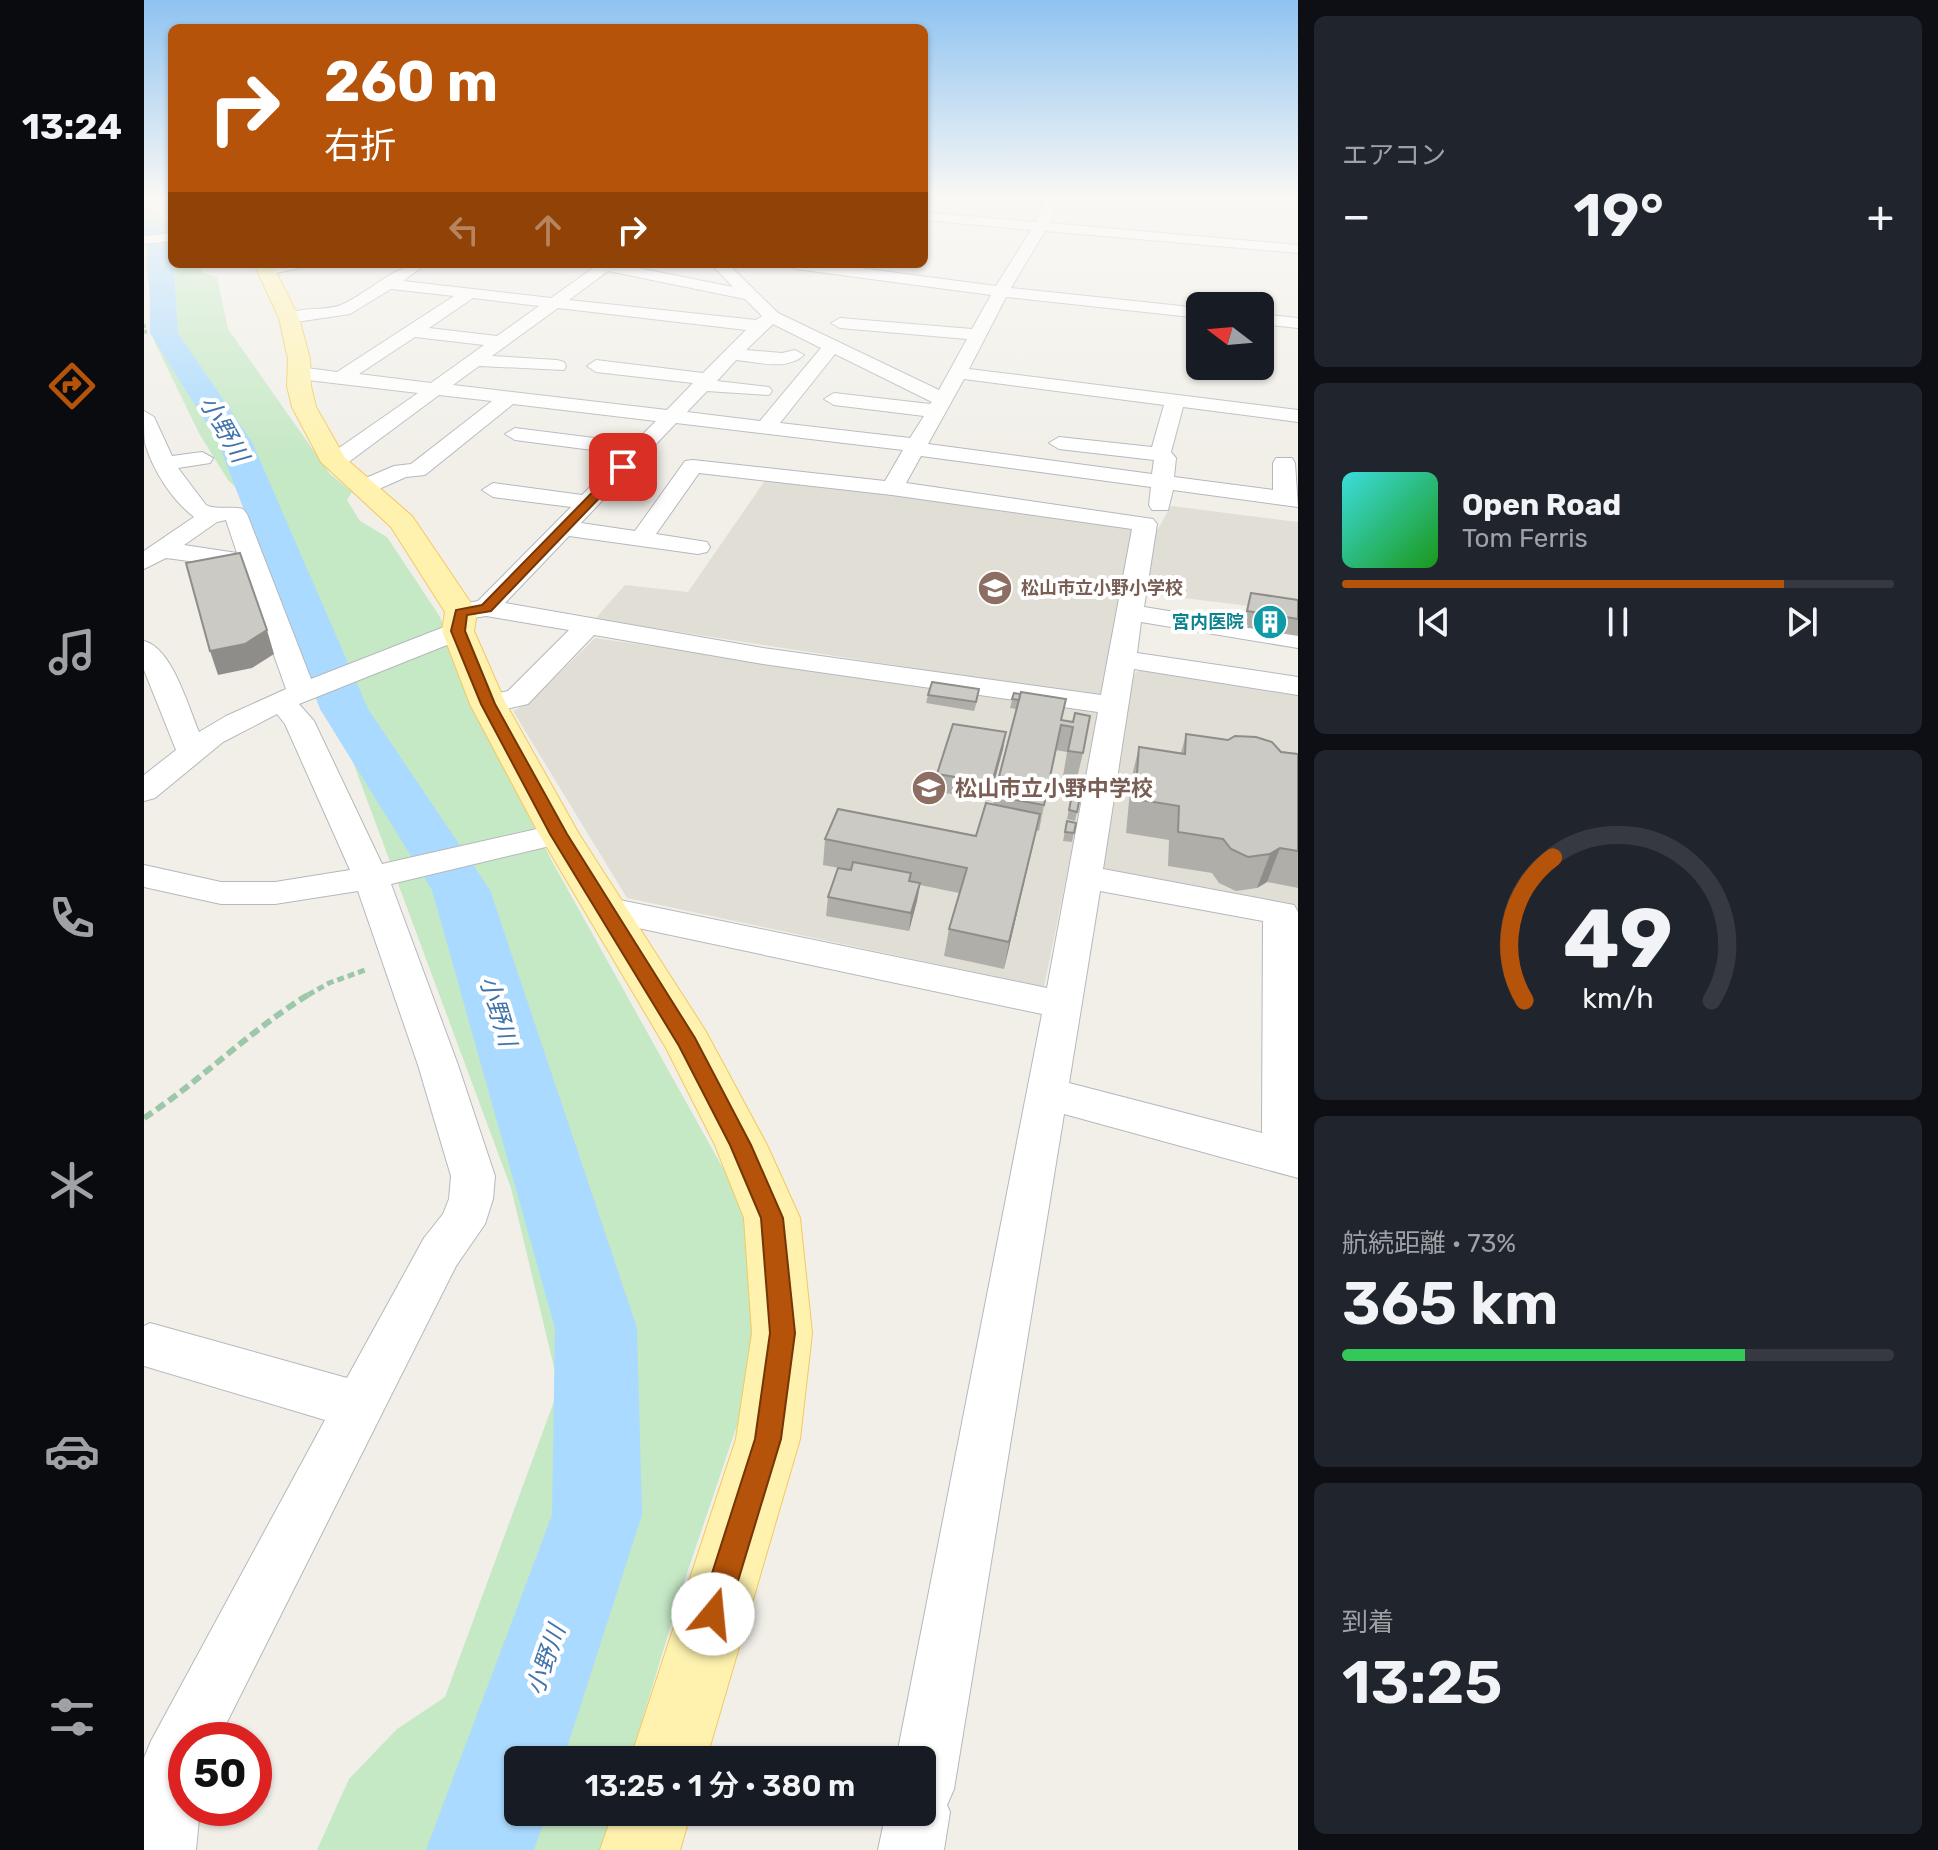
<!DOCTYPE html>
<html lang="ja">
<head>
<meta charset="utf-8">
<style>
	:root { --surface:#171b24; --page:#20242c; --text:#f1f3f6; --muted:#9ea1a6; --line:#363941; --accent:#b45309 }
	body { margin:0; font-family:Rubik,"Noto Sans JP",sans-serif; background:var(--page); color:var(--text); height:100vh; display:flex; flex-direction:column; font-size:30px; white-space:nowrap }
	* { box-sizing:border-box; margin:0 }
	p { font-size:26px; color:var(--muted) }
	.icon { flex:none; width:44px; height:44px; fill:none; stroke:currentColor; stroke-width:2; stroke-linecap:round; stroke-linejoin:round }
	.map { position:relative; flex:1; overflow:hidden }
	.panel { display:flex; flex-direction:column; gap:16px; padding:16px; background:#0d0f14; width:640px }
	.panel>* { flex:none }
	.top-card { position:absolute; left:24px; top:24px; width:760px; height:244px; border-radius:12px; box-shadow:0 2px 6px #0004; background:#b45309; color:#fff; overflow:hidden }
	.needle { width:52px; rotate:286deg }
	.buttons { position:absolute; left:1042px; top:292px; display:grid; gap:16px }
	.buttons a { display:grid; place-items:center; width:88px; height:88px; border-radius:12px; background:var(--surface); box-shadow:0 2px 6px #0004; font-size:40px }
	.speed { position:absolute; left:24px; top:1722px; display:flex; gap:16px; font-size:40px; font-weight:700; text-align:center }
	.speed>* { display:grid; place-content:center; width:104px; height:104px; border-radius:50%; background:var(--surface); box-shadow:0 2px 6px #0004; line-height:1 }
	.speed .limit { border:12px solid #d22; background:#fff; color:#111 }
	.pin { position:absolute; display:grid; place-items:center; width:68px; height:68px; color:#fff; margin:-34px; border-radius:16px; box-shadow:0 4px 12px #0006 }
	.me { position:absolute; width:88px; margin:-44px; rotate:17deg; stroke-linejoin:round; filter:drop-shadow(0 0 6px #0008) }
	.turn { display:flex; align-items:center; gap:28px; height:168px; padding:0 24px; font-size:36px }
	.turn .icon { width:104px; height:104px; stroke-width:2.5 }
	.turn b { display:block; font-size:56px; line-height:68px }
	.lanes { display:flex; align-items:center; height:76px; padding:0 24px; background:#0003; justify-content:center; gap:40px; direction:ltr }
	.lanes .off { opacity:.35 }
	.big { font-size:60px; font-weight:600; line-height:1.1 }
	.panel .card { flex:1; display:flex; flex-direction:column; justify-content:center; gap:12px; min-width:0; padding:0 28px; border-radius:12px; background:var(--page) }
	.panel .dial { align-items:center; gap:0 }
	.dial svg { height:208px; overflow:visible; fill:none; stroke:var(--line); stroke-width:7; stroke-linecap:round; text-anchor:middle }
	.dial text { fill:var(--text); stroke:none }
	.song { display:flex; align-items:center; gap:24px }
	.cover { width:96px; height:96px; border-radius:12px; background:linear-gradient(135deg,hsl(180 70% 55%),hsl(120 70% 35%)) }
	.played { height:8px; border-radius:4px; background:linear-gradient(90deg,var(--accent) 80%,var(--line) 80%) }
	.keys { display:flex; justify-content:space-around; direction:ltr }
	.heat { display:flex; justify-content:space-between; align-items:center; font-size:44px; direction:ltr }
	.charge { height:12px; border-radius:6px; background:linear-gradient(90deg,#34c759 73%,var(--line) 0) }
	.trip { position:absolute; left:360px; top:1746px; width:432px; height:80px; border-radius:12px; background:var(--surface); box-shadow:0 2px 6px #0004; font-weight:600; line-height:80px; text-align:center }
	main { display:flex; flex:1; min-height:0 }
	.menu { display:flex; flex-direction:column; width:144px; justify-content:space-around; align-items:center; background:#090b0e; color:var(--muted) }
	.menu .icon { width:56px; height:56px }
	.menu .active { color:var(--accent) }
	.menu b { font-size:36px; color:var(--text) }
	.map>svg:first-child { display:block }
	.education { fill:#e1ded6 }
	.green { fill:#c5e8c5 }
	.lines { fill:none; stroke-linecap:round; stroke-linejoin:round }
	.river { fill:#aadaff; fill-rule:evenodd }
	.minor-casing { stroke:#b5b8bc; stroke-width:2 }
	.major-casing { stroke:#f2c960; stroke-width:2 }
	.path-far2 { stroke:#9cc7a9; stroke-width:3; stroke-dasharray:4 2; stroke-linecap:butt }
	.path-far1 { stroke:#9cc7a9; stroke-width:5; stroke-dasharray:7 4; stroke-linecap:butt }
	.path { stroke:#9cc7a9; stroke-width:6; stroke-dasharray:10 5; stroke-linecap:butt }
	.minor { fill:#fff; fill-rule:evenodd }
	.major { fill:#fff2af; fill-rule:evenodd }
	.wall { fill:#afaea9 }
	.shaded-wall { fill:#8f8d8a }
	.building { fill:#cccac5; stroke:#8f8d8a; stroke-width:2 }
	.route { fill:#b45309; stroke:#753606; stroke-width:2 }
	.labels { text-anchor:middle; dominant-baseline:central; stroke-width:8; stroke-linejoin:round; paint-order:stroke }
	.far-education-label { font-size:18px; font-weight:bold; fill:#785e54; stroke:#fff; text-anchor:start }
	.far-culture-label { font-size:18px; font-weight:bold; fill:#0d838f; stroke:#fff; text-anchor:end }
	.education-label { font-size:22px; font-weight:bold; fill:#785e54; stroke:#fff; text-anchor:start }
	.water-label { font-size:24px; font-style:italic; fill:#4174aa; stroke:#fff }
</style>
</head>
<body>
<main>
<nav class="menu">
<b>13:24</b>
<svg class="icon active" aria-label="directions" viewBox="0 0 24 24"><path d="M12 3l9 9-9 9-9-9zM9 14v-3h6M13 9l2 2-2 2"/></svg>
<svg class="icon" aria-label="music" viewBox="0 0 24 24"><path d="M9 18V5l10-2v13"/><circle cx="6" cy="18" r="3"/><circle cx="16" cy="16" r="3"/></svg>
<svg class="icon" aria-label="phone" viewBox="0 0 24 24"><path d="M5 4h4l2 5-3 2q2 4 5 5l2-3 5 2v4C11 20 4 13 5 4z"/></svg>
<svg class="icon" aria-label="climate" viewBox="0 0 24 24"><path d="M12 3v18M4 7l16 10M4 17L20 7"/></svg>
<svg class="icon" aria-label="car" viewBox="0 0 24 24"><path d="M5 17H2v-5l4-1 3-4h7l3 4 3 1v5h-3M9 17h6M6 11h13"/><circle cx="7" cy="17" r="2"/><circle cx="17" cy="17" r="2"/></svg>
<svg class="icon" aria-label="filters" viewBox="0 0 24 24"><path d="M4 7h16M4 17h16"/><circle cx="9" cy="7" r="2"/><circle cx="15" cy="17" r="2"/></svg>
</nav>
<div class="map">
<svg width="1154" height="1850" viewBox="0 0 1154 1850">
	<rect width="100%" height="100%" fill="#f1efe8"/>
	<g class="education">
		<path d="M624,476L1014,529L1027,506L1154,522V612L982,591L957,697L451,619L481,585L544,592Z"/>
		<path d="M451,638L980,713L991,673L1000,668L1154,692V909L925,864L900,987L483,898L369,711L387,701Z"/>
	</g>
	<path class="green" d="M0,205L28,225V264H57L58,273L73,277L84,329L186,474L208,492L203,500L216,521L243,537L296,617L345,740L410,865L605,1215L615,1280L605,1390L540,1582L486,1760H374V1812H470L458,1850H173L205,1779L253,1729L301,1697L415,1388L367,1188L183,692L139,593L109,504L84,480L56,435L10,341L14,333L2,268L4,238L0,235Z"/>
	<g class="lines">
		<path class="river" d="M0,220L8,222L28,243L34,333L108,442L224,709L346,890L493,1328L498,1515L419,1760H374V1812H403L390,1850H282L408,1515L411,1328L288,890L176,709L74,442L6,333L5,246L0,241Z"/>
		<g class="minor-casing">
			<g id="minor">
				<path d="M902,198H916L905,223L1154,245V253L901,231L867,288L1056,308V318L862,297L825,369L1154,410V422L1039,407L1027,452L1032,458L1030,477L1129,490V463L1132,458H1148L1151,463L1154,507L1029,490L1024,510H1008L1005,505L1007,487L777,456L762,483L1009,519L1013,524L1000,607L1154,632V648L997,622L993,653L1154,677V695L990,669L959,869L1150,905L1154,912V1178L920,1114L810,1789L803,1805L806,1812L800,1850H734L742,1812H778V1760H752L898,1014L461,921L448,917L443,909L448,901L461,897L903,988L954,712L619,664L450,635L384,704L344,713L334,710L329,704L334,698L364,691L425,630L342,616L317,620L308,618L304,612L308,606L334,601L427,507L349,497L338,490L349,483L438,495L479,454L371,440L361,434L371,428L490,443L512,421L369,404L281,475L262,477L226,493H210L207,488L210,483L250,466L267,464L348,401L295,395L198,467L190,468L179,462L182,457L274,393L155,379L146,373L155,367L193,372L310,296L247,289L206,314L145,323L137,318C151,305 180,312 197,305C227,292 249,264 282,264L259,281L407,298L449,268L443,264H474L589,287L567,264H584L634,313L795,390L823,339L696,328L687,323L696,318L828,329L847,295L652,269L644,264H686L852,286L887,230L780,220V212L892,222ZM464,271L601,299L618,316L612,320L425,300ZM329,298L395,306L353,336L285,328ZM414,308L602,330L559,373L452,360L443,366L452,372L549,383L523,410L309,385L335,366L420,370L422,366L420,362L413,360L348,356ZM629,324L677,348L616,421L543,412L563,391L625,395L628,391L625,387L573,381L592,360C614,362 643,371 660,355L651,350L638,353L602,350ZM271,337L340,345L287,383L215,374ZM691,354L788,402L786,404L690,393L680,399L690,405L780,416L766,438L636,423ZM820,379L1020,405L1008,447L915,437L905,443L915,449L1010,460L1008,474L784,444ZM532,423L759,450L741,481L549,460L541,461L491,531L437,523ZM555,473L748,495L988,529L957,695L619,648L361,603L425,536L554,554L563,552L566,547L563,542L512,534ZM956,891L1119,921L1118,1133L925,1083Z"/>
				<path d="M28,233V241L0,244V236Z"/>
				<path d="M130,264H163L160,267L123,275L115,270Z"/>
				<path d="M1116,314L1154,318V328L1116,324Z"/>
				<path d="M0,411L10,417L28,456L58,452L69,458L66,463L34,468L62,505C71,510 88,506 99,509L103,514L167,679L305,625H323L327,631L323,637L155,704L170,721L238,864L415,824L427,827L432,834L427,841L247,884L314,1065L351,1176L349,1199L341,1224L312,1266L74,1740H42V1808H56L52,1850H0V1758L7,1741L181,1420L0,1366V1326L6,1323L203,1378L280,1238L299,1214L305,1199L307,1176L274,1065L214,891L131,904H77L0,887V865L77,882H131L206,870L141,724L133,714L79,742L11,798L0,801V775L32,750L0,670V641C28,648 44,706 55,732L82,716L142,689L99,568L22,558L0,569V551L50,517C28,500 8,469 1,443C0,434 0,421 0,411ZM82,520L93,553L40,545L73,522Z"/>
			</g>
		</g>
		<g class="major-casing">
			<g id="major">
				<path d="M110,264H128L155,318L166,359L167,386L172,407L201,458L268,516L333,612L330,631L362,704L435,834L561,1030L623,1145L656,1218L668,1333L656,1439L562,1760H486L592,1439L608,1333L600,1218L571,1145L522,1048L395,834L326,704L298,631L301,612L247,527L177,462L148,407L143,386L144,359L135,318Z"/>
				<path d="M469,1812H547L536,1850H456Z"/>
			</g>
		</g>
		<path class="path-far2" d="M0,324L2,334"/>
		<path class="path-far1" d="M164,995L185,983L224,969"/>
		<path class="path" d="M0,1118C58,1080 107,1029 167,993"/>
		<use href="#minor" class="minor"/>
		<use href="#major" class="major"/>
	</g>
	<g class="wall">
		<path d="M1107,593L1154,600V636L1098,627Z"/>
		<path d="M870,693L917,720L929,722L939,753L933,778L919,776L923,752L911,750L895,831L892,830L860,969L800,956L805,929L815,893L776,885L773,901L765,931L682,916L684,897L700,869L679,865L681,839L832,836L849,805L872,709L866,708Z"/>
		<path d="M784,695L834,698L830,711L782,703Z"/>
		<path d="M862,732L859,749L845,801L791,791L793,774Z"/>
		<path d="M1042,734L1154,754V888L1123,882L1113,888L1092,891L1075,883L1068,873L1024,866L1025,840L982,833L987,780L995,747L1037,753Z"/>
		<path d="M928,795L933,812L931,821L923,819Z"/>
		<path d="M923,821L932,823L928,842L919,841Z"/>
	</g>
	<g class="shaded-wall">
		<path d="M123,630L130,654L108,668L74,675L66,651Z"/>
		<path d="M862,732L859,749L845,801L848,783Z"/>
		<path d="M896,814L890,840L860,969L865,942Z"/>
		<path d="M1136,848L1123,882L1113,888L1126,854Z"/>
		<path d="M776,883L773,901L765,931L767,913Z"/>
	</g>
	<g class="building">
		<path d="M96,553L123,630L101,644L66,651L42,563Z"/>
		<path d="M1107,593L1154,600V619L1103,611Z"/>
		<path d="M788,682L835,689L832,702L784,695Z"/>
		<path d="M877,692L922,699L917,720L929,722L931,713L946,716L939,753L924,751L929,727L917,725L900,805L850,796Z"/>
		<path d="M870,693L876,694L875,700L868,699Z"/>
		<path d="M809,724L862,732L848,783L793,774Z"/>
		<path d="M1042,734L1084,740L1091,736L1112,737L1128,742L1137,752L1154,754V851L1136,848L1126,854L1104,857L1087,849L1079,839L1034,832L1035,806L991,799L995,747L1041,754Z"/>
		<path d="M928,795L936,797L933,812L925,810Z"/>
		<path d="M842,803L896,814L865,942L805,929L823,868L681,839L694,809L832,836Z"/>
		<path d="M923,821L932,823L930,833L921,832Z"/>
		<path d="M709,862L767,873L765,881L776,883L767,913L684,897L694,868L707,870Z"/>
	</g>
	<linearGradient id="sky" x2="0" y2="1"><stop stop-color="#8fc3f1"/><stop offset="0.43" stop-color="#f9f8f5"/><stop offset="1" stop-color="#f9f8f5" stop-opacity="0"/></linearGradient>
	<rect width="1154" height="457" fill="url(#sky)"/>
	<path class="route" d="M475,465L485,467L347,611L323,615L321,631L351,704L423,834L551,1038L607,1145L639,1218L651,1333L637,1439L584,1614L580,1625L569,1629L559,1625L555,1614L611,1439L626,1333L617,1218L586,1145L535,1046L406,834L337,704L307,631L312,610L338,605Z"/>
	<defs>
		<g id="school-disc" transform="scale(1.8)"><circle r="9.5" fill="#8d6e63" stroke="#fff"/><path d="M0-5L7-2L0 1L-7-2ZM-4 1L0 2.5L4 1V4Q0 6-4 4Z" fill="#fff"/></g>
		<g id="building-disc" transform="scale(1.8)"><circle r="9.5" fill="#0f9aa8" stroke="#fff"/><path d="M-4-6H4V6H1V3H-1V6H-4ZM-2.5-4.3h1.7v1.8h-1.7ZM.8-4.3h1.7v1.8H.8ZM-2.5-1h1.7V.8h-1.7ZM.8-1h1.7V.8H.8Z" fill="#fff"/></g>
	</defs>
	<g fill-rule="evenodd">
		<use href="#school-disc" x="851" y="588"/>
		<use href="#building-disc" x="1126" y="622"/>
		<use href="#school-disc" x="785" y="788"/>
	</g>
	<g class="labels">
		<g class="far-education-label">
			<text x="877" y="588">松山市立小野小学校</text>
		</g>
		<g class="far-culture-label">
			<text x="1100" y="622">宮内医院</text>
		</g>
		<g class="education-label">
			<text x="811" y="788">松山市立小野中学校</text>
		</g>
		<g class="water-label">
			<text transform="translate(80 429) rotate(60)">小野川</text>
			<text transform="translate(354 1011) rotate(73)">小野川</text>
			<text transform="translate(402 1660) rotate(-71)">小野川</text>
		</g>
	</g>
</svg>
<div class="buttons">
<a><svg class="needle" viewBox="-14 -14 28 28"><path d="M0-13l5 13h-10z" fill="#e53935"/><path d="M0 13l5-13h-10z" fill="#9ea1a6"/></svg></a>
</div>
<div class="speed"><div class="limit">50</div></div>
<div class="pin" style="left:479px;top:467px;background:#d93025"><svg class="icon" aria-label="arrive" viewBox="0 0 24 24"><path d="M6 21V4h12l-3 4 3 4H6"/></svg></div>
<svg class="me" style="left:569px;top:1614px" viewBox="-20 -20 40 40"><circle r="19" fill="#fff"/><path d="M0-13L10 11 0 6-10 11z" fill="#b45309"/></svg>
<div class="trip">13:25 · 1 分 · 380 m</div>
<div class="top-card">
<div class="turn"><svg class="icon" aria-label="right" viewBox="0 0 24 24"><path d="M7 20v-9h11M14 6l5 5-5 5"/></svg><div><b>260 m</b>右折</div></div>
<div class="lanes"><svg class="icon off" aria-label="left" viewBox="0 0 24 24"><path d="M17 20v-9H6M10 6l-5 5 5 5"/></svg><svg class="icon off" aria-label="ahead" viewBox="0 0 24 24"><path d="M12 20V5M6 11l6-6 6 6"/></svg><svg class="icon" aria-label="right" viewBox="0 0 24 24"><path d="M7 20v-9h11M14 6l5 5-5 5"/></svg></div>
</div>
</div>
<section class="panel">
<div class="card"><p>エアコン</p>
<div class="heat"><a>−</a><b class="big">19°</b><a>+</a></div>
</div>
<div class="card">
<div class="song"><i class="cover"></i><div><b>Open Road</b><p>Tom Ferris</p></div></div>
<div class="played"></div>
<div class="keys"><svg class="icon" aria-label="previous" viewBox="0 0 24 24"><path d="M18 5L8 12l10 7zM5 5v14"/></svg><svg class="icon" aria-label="pause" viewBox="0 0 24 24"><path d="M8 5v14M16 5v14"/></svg><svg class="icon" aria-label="next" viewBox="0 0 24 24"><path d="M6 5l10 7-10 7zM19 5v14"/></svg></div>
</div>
<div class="card dial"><svg viewBox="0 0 100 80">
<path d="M14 69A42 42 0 1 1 86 69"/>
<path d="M14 69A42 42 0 0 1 25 14" stroke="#b45309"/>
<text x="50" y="56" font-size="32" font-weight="700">49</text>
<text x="50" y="72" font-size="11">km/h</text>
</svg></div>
<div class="card"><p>航続距離 · 73%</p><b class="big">365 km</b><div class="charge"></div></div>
<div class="card"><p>到着</p><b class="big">13:25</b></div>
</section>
</main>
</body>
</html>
